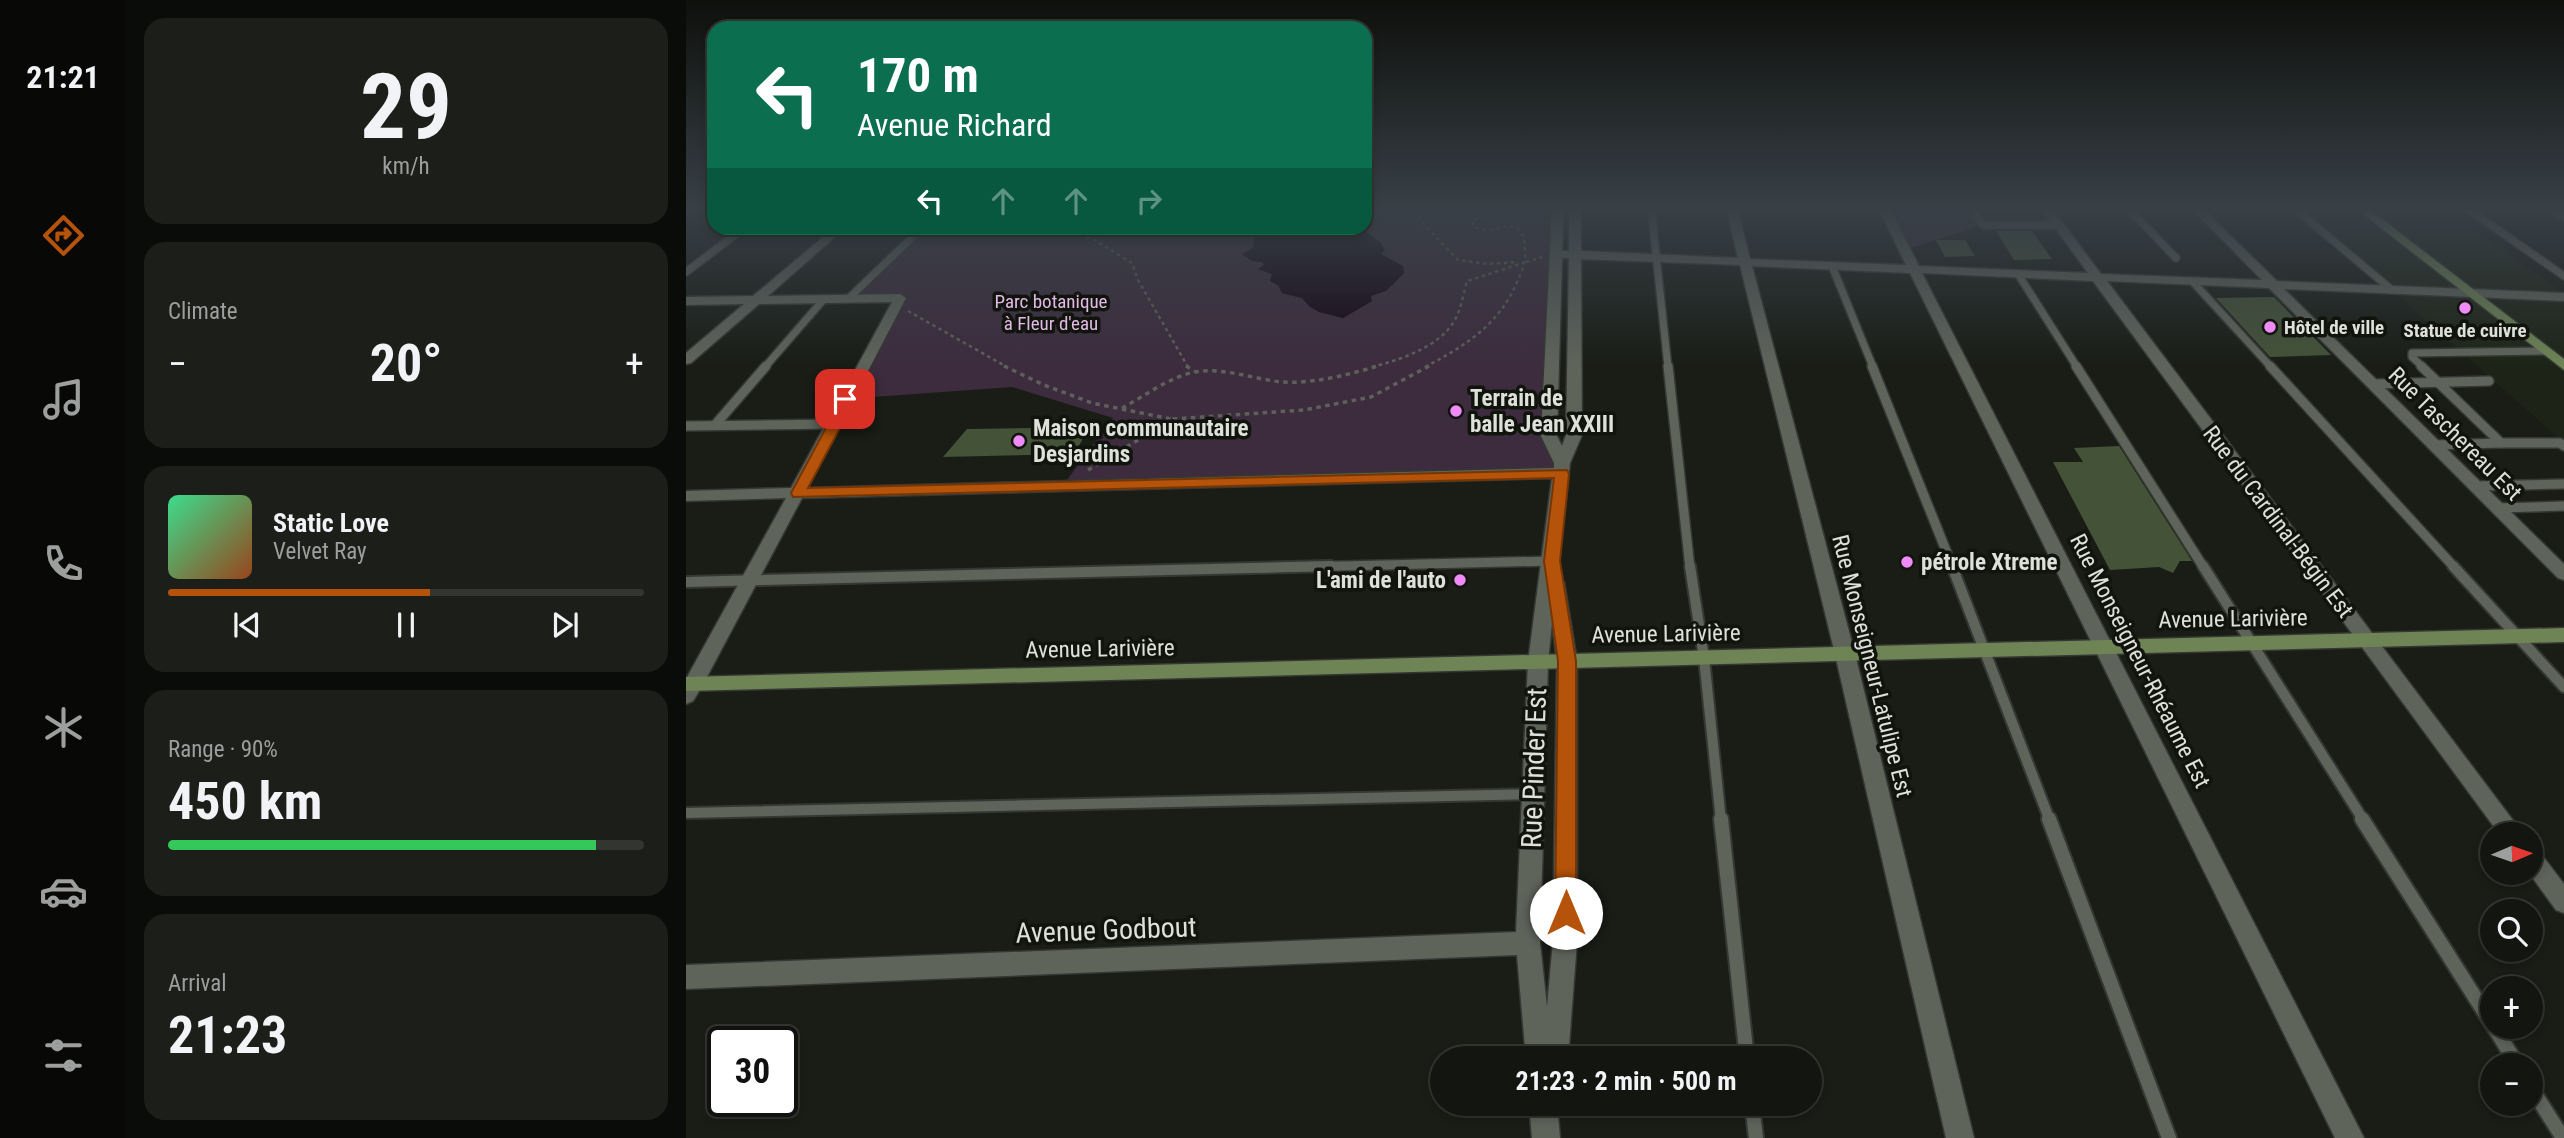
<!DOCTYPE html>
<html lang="en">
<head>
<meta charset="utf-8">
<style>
	:root { --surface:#131610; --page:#1c1f19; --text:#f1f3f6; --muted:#9d9f9f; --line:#323530; --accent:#b45309 }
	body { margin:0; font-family:"Roboto Condensed",sans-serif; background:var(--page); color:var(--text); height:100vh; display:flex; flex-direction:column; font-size:26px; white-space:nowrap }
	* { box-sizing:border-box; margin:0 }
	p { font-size:23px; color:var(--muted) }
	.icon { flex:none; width:38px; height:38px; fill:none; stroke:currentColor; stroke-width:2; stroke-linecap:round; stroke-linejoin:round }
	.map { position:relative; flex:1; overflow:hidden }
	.details { display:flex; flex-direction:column; gap:18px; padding:18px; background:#0a0c09; width:560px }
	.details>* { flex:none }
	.top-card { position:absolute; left:21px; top:21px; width:665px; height:214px; border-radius:21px; box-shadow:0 4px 10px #0003,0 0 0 2px var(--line); background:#0b6e4f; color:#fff; overflow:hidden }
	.needle { width:46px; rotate:88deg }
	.fabs { position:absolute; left:1794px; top:822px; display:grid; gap:14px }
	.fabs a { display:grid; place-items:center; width:63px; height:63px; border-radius:50%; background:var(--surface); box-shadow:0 4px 10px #0003,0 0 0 2px var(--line); font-size:35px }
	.speed { position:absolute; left:21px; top:1026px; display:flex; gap:14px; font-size:35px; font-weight:700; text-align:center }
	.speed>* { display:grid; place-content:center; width:91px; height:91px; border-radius:50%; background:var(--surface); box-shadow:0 4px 10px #0003,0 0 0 2px var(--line); line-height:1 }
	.speed .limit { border:4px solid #111; border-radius:10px; background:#fff; color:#111 }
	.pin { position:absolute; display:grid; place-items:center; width:60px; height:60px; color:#fff; margin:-30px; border-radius:14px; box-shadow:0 4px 10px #0006 }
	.me { position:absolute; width:77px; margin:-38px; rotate:0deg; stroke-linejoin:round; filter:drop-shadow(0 0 5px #0008) }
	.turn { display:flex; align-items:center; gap:24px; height:147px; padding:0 35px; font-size:32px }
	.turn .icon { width:91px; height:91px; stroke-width:2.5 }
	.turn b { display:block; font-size:49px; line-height:60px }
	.lanes { display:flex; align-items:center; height:66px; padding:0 35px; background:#0003; justify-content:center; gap:35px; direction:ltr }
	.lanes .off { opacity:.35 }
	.big { font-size:52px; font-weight:700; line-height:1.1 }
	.details .widget { flex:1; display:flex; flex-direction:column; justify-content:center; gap:10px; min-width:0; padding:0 24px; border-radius:21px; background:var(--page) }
	.details .dial { align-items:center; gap:0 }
	.dial b { font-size:91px; line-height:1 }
	.song { display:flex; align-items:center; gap:21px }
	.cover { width:84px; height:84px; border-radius:10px; background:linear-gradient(135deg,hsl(150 70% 55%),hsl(20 70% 35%)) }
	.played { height:7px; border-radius:4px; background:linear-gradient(90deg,var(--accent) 55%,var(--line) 55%) }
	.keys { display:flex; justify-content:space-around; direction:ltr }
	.heat { display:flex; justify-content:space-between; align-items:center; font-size:38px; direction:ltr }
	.charge { height:10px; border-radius:5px; background:linear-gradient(90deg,#34c759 90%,var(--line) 0) }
	.trip { position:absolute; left:744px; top:1046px; width:392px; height:70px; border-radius:35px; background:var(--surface); box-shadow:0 4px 10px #0003,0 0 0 2px var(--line); font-weight:700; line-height:70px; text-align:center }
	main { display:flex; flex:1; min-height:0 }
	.menu { display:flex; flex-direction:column; width:126px; justify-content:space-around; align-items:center; background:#080906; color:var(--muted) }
	.menu .icon { width:49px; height:49px }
	.menu .active { color:var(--accent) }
	.menu b { font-size:32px; color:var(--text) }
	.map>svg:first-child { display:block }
	.built { fill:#1d2417 }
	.green { fill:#3d2c3e }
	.water { fill:#150516 }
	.building { fill:#445238 }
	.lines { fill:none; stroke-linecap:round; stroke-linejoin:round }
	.lane-far3-casing { stroke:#353733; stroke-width:10 }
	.lane-far2-casing { stroke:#353733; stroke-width:12 }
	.lane-far1-casing { stroke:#353733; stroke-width:14 }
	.lane-casing { stroke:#353733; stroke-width:18 }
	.street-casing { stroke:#353733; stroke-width:3 }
	.secondary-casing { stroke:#353733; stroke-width:3 }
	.path-far1 { stroke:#5d615a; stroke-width:2.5; stroke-dasharray:3.5 3.5; stroke-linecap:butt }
	.path { stroke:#5d615a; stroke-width:3.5; stroke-dasharray:4.5 4.5; stroke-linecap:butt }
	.lane-far3 { stroke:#5f645b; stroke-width:7 }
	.lane-far2 { stroke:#5f645b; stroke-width:9 }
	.lane-far1 { stroke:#5f645b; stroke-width:10 }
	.lane { stroke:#5f645b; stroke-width:14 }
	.street { fill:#5f645b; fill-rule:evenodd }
	.secondary { fill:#6e8455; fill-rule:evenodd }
	.route { fill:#b45309; stroke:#753606; stroke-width:2 }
	.poi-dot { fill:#ef8bf7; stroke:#10140d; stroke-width:2.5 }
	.labels { text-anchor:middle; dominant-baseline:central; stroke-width:7; stroke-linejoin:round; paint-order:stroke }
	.far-park-label { font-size:19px; fill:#e3bae6; stroke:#10140d }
	.far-poi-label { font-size:19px; font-weight:bold; fill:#dde0db; stroke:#10140d; text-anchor:start }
	.poi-label { font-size:23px; font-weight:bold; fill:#dde0db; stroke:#10140d; text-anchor:start }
	.street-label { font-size:23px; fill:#dde0db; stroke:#10140d }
	.near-street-label { font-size:28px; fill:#dde0db; stroke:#10140d }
</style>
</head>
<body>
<main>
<nav class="menu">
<b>21:21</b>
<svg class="icon active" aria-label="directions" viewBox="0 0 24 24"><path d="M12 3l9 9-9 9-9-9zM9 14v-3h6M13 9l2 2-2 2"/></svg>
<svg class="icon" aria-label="music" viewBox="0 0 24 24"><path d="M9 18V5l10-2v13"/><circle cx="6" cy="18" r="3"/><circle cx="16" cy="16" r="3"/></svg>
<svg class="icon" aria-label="phone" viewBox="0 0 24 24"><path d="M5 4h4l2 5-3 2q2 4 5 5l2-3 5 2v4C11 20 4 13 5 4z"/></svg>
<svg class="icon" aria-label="climate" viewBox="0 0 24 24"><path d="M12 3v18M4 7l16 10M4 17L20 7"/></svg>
<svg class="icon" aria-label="car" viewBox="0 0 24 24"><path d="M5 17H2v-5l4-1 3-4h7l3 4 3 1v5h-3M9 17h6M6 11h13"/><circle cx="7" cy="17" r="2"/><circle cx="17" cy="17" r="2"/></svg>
<svg class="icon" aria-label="filters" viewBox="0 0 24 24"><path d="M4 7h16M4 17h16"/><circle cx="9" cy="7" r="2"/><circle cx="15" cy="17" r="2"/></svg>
</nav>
<section class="details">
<div class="widget dial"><b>29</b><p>km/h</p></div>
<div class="widget"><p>Climate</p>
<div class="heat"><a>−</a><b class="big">20°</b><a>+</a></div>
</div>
<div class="widget">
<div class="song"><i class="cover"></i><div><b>Static Love</b><p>Velvet Ray</p></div></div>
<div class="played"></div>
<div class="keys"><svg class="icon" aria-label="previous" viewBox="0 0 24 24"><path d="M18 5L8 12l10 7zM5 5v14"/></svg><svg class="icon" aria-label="pause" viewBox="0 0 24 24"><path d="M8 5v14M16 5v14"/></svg><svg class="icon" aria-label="next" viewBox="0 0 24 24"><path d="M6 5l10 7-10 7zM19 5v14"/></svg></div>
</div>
<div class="widget"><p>Range · 90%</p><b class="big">450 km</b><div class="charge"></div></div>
<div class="widget"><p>Arrival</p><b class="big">21:23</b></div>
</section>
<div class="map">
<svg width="1878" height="1138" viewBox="0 0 1878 1138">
	<rect width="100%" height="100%" fill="#191d16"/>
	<path class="built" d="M1604,207H1758L1878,294V443L1706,290Z"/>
	<g class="green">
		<path d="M679,207H840L872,228L863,436L876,473L378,484L427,418L326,387L159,399L213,298L162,299L236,228L560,230L562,233H570L567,248L557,254L566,261L576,262L579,265L573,268L586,275L596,293L616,298L623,306L633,312L657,318L686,301L684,296L707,285L718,273L717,266L695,254L694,242L674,228H679Z"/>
		<path d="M1197,207H1286L1297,225L1218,250Z"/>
	</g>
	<path class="water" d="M548,228H674L694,242L699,250L695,254L717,266L718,273L700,291L685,296L686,301L657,318L633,312L623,306L616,298L596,293L593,286L584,281L586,274L572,269L578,265L576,262L566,261L556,254L567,248L569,233Z"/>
	<g class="building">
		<path d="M1310,231H1346L1366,259L1328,260Z"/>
		<path d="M1250,240H1279L1289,256L1259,257Z"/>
		<path d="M1588,297L1645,355L1584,357L1530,298Z"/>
		<path d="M404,427L388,454L257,457L281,429Z"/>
		<path d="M1433,446L1506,561H1494L1487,573L1473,567L1424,570L1367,462H1397L1388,448Z"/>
	</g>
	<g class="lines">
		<g class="lane-far3-casing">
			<g id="lane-far3">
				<path d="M965,207L982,367"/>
				<path d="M1286,207L1297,225H1372"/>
				<path d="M1441,207L1490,258"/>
				<path d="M1607,207L1706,290"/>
				<path d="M1779,207L1878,276"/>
				<path d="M1146,266L1187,367"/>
				<path d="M0,272L58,228"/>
				<path d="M1332,274L1391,367"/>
				<path d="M1507,282L1585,367"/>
				<path d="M162,299L236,228"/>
				<path d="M79,367L138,299"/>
				<path d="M1737,367L1726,357V353L1859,351"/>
			</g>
		</g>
		<g class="lane-far2-casing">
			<g id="lane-far2">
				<path d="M982,366L1004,568"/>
				<path d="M1186,366L1267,568"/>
				<path d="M1390,366L1518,568"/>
				<path d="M1584,366L1769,568"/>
				<path d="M1735,366L1815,443H1874L1878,446"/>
				<path d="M1687,384L1803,381"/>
				<path d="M29,425L80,366"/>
				<path d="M0,426L149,424"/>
				<path d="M1749,445L1815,443"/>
				<path d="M1790,486L1878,484"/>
				<path d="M1812,508L1878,506"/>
				<path d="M573,568L866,561"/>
			</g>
		</g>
		<g class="lane-far1-casing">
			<g id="lane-far1">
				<path d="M1004,566L1018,658L1035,821"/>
				<path d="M1266,566L1364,821"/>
				<path d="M1517,566L1678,821"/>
				<path d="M1767,566L1878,687"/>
				<path d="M0,582L645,566"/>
				<path d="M0,813L847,794"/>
			</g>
		</g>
		<g class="lane-casing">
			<g id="lane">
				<path d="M1035,819L1061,1059"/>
				<path d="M1363,819L1483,1138"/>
				<path d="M1676,819L1806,1024"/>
				<path d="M1808,1027L1832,1066"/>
				<path d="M1844,1086L1877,1138"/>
				<path d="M1066,1104L1070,1138"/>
			</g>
		</g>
		<g class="street-casing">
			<g id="street">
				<path d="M0,207H13L0,215Z"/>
				<path d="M866,207H878L876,251H883V207H895V251L1052,258L1040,207H1051L1064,259L1220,265L1192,207H1203L1233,266L1402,273L1354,207H1365L1415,274L1576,280L1504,207H1515L1591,281L1878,293V301L1598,289L1878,564V580L1872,578L1583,288L1421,281L1838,835H1814L1407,281L1236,273L1678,1138H1649L1224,273L1066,266L1169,654L1288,1138H1260L1149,654L1054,265L895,259L896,435L884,463L871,576L878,582L891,661V941L882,1059H840L831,955L0,989V965L830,932L842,662L866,478L116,498L15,688L7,701L0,704V679L100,498L0,501V491L105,488L206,302L73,304L5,363L0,364V353L58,304L0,305V297L67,296L148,228H159L82,296L214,294L220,298L121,488L868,468V463L855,436ZM876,258H883L880,435L876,446L871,436ZM866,623L871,661L867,941L861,1007L854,943L862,662Z"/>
				<path d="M1856,207H1869L1878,213V221Z"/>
				<path d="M1844,847L1852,850L1878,884V913L1870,910L1843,873Z"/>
				<path d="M843,1104H871L874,1138H846Z"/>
			</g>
		</g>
		<g class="secondary-casing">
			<g id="secondary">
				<path d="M1668,207H1680L1878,359V370Z"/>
				<path d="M1878,628V642L0,691V677Z"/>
			</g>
		</g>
		<g class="path-far1">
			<path d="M722,207L772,260L800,264L832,262"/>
			<path d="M374,228L407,239L446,263L452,280L502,367"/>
			<path d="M840,262L856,257"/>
			<path d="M222,311L321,367"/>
			<path d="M686,367C713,360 751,348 767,323C775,311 777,295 781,281L840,262"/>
			<path d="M739,367C779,346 813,325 831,282C836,271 840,263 839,251C838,242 839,233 830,228C820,224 813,229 804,230C799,230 793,228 788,227L786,221L799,213L800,207"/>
		</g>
		<g class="path">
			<path d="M318,366L358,385L406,403L485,419"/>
			<path d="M500,366L508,371"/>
			<path d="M436,408C459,396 483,377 509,372C536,367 568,379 595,382C627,384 661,375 692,366"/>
			<path d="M402,470L487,419L618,410L685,397L743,366"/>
		</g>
		<use href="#lane-far3" class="lane-far3"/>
		<use href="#lane-far2" class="lane-far2"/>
		<use href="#lane-far1" class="lane-far1"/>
		<use href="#lane" class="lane"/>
		<use href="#street" class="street"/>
		<use href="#secondary" class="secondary"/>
	</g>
	<linearGradient id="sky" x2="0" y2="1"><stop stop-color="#0e100c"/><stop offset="0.57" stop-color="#384047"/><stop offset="1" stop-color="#384047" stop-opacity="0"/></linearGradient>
	<rect width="1878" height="366" fill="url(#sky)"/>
	<path class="route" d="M159,395L165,399L156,424L122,488L881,470L883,474L874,561L890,661V913L887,920L880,923L872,920L869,913L872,661L858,561L868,478L107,497L105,493L142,424L152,399Z"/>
	<g class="poi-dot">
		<circle cx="1779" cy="308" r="7"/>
		<circle cx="1584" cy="327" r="7"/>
		<circle cx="770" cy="411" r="7"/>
		<circle cx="333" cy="441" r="7"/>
		<circle cx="1221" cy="562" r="7"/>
		<circle cx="774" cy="580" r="7"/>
	</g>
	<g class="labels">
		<g class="far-park-label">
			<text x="365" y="301">Parc botanique<tspan x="365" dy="22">à Fleur d'eau</tspan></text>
		</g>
		<g class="far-poi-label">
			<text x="1598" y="327">Hôtel de ville</text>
			<text x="1779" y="330" text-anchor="middle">Statue de cuivre</text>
		</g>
		<g class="poi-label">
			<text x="784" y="398">Terrain de<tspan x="784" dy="26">balle Jean XXIII</tspan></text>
			<text x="347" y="428">Maison communautaire<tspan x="347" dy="26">Desjardins</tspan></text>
			<text x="1235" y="562">pétrole Xtreme</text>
			<text x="760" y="580" text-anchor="end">L'ami de l'auto</text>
		</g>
		<g class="street-label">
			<text transform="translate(1769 434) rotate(45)">Rue Taschereau Est</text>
			<text transform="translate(1592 522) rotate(53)">Rue du Cardinal-Bégin Est</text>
			<text transform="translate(1547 619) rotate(-1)">Avenue Larivière</text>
			<text transform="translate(980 634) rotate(-1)">Avenue Larivière</text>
			<text transform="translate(414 649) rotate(-1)">Avenue Larivière</text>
			<text transform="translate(1454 661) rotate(63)">Rue Monseigneur-Rhéaume Est</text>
			<text transform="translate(1186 666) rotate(76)">Rue Monseigneur-Latulipe Est</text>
		</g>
		<g class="near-street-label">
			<text transform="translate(848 768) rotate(-88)">Rue Pinder Est</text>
			<text transform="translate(420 930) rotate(-2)">Avenue Godbout</text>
		</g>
	</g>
</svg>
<div class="fabs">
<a><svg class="needle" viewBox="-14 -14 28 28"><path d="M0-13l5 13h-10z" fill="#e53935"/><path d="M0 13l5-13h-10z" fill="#9d9f9f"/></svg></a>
<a><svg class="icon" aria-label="search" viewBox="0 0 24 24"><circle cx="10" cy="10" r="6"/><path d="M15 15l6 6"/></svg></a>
<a>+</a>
<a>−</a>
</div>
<div class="speed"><div class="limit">30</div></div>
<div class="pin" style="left:159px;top:399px;background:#d93025"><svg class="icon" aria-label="arrive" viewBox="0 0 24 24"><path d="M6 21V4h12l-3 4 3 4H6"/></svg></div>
<svg class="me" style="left:880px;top:913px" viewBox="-20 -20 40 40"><circle r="19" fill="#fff"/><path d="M0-13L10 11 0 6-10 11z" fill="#b45309"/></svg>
<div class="trip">21:23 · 2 min · 500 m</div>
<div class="top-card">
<div class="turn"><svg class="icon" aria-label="left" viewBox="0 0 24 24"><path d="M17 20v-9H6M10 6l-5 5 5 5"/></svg><div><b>170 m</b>Avenue Richard</div></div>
<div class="lanes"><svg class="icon" aria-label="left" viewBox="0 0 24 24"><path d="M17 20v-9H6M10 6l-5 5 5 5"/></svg><svg class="icon off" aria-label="ahead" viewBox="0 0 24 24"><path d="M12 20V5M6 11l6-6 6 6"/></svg><svg class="icon off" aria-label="ahead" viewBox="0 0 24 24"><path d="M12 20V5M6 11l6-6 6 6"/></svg><svg class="icon off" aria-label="right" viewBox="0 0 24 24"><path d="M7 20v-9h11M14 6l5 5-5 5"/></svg></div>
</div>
</div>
</main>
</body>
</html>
